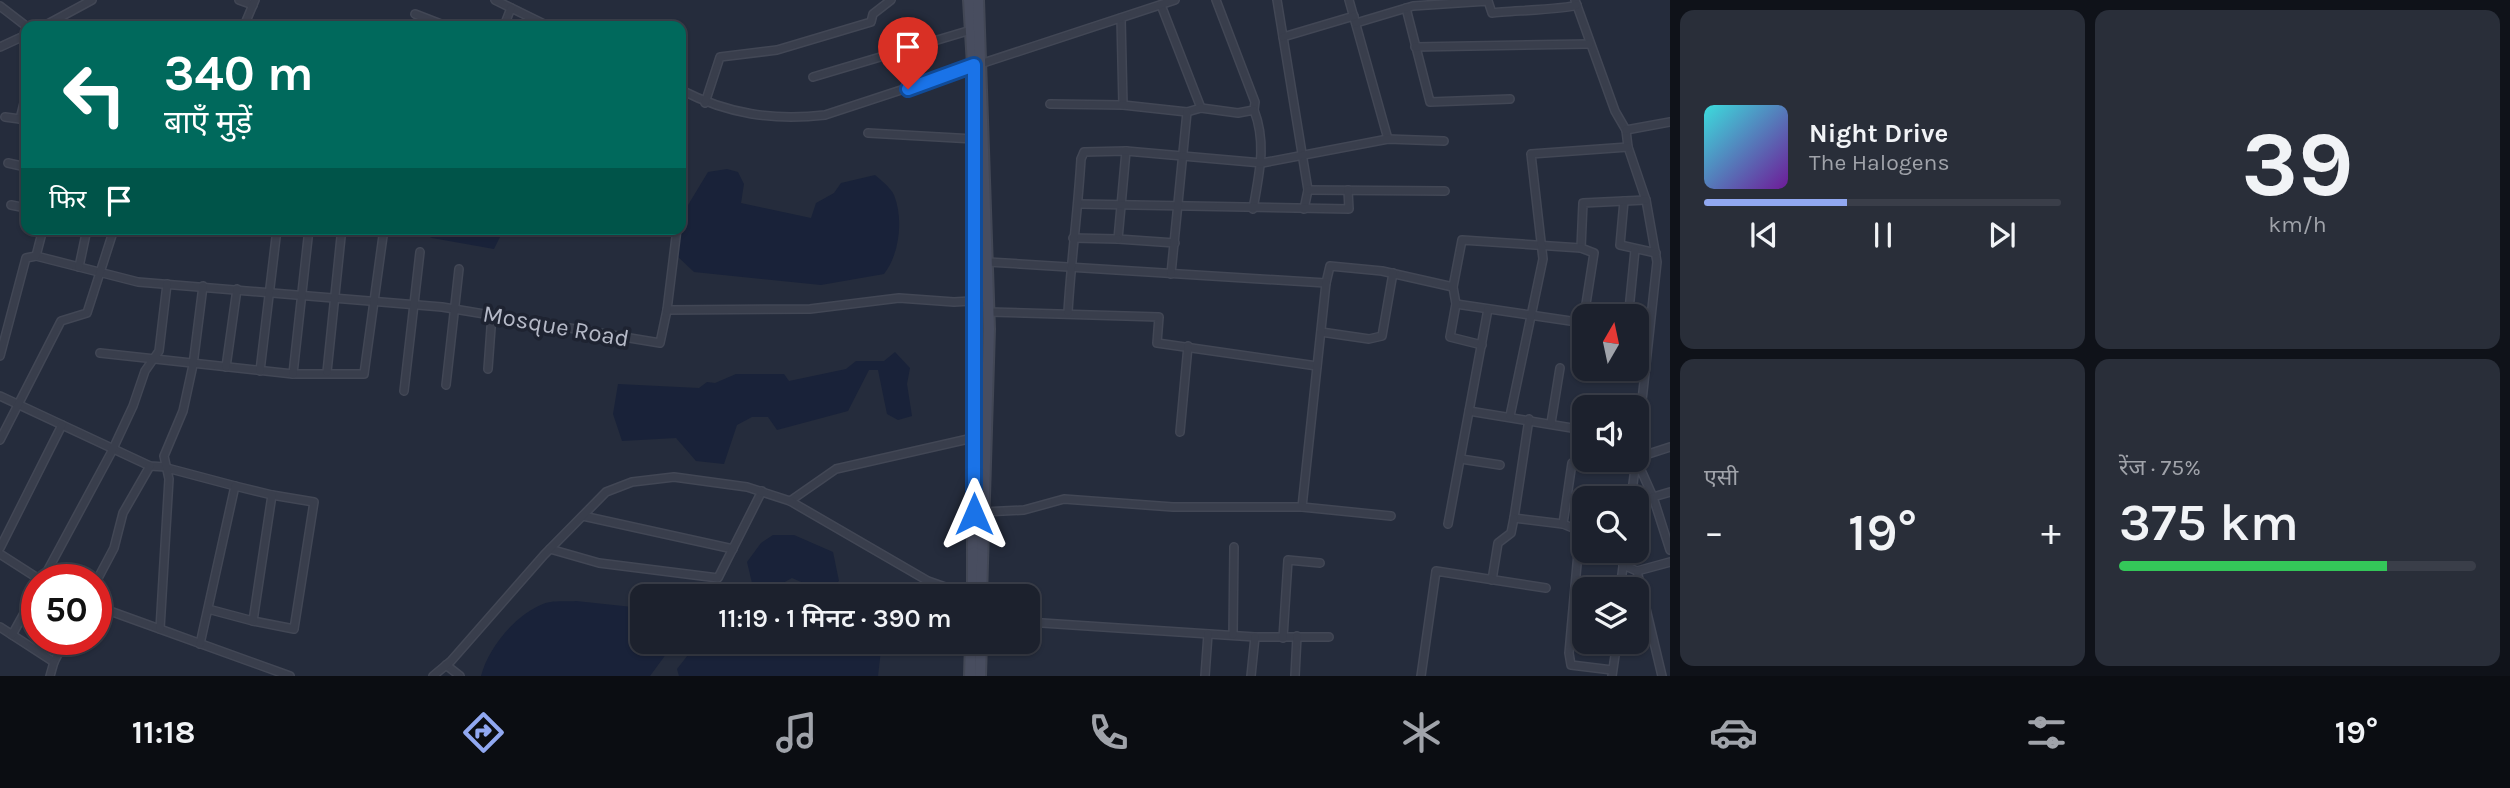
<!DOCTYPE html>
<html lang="hi">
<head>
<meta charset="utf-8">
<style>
	:root { --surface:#1c212d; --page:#292e39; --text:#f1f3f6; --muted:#a0a3aa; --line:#3a3e49; --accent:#91a8f1 }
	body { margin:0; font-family:Karla,"Noto Sans Devanagari",sans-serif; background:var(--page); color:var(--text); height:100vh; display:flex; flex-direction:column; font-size:26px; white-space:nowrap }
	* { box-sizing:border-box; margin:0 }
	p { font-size:23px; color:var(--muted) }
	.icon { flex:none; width:38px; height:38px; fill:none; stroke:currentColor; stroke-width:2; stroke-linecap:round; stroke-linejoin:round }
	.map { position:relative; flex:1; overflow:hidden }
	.side { display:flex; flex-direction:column; gap:10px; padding:10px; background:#0f1219; width:840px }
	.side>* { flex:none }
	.hud { position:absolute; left:21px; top:21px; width:665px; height:214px; border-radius:14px; box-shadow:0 2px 5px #0004,0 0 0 2px var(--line); background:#00695c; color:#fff; overflow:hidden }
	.needle { width:46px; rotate:9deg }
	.tools { position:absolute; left:1572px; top:304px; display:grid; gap:14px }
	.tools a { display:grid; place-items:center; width:77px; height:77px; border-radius:14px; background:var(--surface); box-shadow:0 2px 5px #0004,0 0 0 2px var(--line); font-size:35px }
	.speed { position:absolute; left:21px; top:564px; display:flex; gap:14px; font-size:35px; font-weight:700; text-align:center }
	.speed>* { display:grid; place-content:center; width:91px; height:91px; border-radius:50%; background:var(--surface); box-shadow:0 2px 5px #0004,0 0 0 2px var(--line); line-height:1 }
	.speed .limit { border:10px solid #d22; background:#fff; color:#111 }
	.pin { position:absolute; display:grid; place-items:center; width:60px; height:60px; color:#fff; margin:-72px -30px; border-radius:50% 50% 50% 0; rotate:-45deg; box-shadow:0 0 7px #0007 }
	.pin .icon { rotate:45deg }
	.me { position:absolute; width:77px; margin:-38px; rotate:0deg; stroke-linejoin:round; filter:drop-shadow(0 0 5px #0008) }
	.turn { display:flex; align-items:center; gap:24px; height:147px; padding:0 28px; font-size:32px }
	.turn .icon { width:91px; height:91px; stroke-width:2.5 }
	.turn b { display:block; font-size:49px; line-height:60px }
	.then { display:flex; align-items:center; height:66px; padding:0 28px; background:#0003; gap:14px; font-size:26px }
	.big { font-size:52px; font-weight:600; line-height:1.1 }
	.side .tile { flex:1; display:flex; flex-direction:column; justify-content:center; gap:10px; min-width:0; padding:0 24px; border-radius:14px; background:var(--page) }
	.side .dial { align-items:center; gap:0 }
	.dial b { font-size:91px; line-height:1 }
	.song { display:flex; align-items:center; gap:21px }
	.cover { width:84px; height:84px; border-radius:10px; background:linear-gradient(135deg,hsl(180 70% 55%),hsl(280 70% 35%)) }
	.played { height:7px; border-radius:4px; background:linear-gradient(90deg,var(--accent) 40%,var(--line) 40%) }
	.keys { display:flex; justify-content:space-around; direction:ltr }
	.heat { display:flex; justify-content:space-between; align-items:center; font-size:38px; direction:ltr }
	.charge { height:10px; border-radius:5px; background:linear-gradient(90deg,#34c759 75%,var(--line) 0) }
	.side .tiles { flex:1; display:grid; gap:10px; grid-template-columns:repeat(2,1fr) }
	.trip { position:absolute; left:630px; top:584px; width:410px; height:70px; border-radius:14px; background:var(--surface); box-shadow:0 2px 5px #0004,0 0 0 2px var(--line); font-weight:600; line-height:70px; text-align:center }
	.menu { display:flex; height:112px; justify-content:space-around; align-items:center; background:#0b0d12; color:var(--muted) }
	.menu .icon { width:49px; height:49px }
	.menu .selected { color:var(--accent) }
	.menu b { font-size:32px; color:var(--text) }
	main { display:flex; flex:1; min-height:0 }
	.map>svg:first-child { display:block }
	.water { fill:#192239 }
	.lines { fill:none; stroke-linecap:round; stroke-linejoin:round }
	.street-casing { stroke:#424755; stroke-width:10 }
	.secondary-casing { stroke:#424755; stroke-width:14 }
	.street { stroke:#393e4c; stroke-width:7 }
	.secondary { stroke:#484d5f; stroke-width:10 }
	.route-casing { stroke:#114b97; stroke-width:18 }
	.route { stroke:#1a73e8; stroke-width:12 }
	.labels { text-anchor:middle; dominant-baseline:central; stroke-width:7; stroke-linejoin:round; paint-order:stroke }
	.street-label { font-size:24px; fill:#b5b9c7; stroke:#1e2331 }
</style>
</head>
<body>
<main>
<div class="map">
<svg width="1670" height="676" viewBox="0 0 1670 676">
	<rect width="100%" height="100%" fill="#252c3c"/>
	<g class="water">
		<path d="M727,169L738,172L744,184L741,203L811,218L816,203L834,193L841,183L875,175C881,180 891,188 894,195C904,220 899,255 884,274L821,285L694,272L676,255L682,215L708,172Z"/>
		<path d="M413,229H504L494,249L432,238Z"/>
		<path d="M895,352L910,368L907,384L912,416L898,420L887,414L878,370H869L848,411L777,430L768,417H752L737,425L724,464L696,461L676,438L622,441L613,414L618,384L699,388L707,382L715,383L736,374H784L789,381L846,369L856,361H884Z"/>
		<path d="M773,535H794L833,552L839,581L832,587L808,585L792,578L772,589L752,583L747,562L761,543Z"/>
		<path d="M576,601L642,608V642H675L650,676H481C488,648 515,615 543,604C552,600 566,602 576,601Z"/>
		<path d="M698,642H897L892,654L881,650L878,676H679L677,669Z"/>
	</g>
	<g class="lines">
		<g class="street-casing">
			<g id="street">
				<path d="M239,0L253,5"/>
				<path d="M495,0L548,26"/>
				<path d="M1216,0L1255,102L1254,110"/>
				<path d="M1277,0L1308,190L1304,209"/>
				<path d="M1349,0L1388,139"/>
				<path d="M1575,0L1615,111L1626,130L1628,147L1646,200L1657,262L1636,456"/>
				<path d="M1161,5L1201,108"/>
				<path d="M0,6L26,26"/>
				<path d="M1406,8L1430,102L1510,99"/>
				<path d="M415,14L446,26"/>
				<path d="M1121,18L1123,105"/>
				<path d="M1356,23L1413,6L1488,1L1492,13C1508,11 1569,9 1577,5"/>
				<path d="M44,26L92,0"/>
				<path d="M244,26L255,0"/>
				<path d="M504,26L511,8"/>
				<path d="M1283,37L1354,16"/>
				<path d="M0,47L26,35"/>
				<path d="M1415,47L1589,44"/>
				<path d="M813,77L971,30"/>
				<path d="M681,90C728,114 773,121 825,115L1175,0"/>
				<path d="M26,95L20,119L26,121"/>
				<path d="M705,103L720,57L777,50L871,22L873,14L891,0"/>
				<path d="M1050,104L1123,105L1187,112L1201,108L1238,113L1254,110C1267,144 1259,174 1253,209"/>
				<path d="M5,117L20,119"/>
				<path d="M1626,130L1670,122"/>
				<path d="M868,133L974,139"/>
				<path d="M1126,151L1118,239L1175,243"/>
				<path d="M8,163L26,167"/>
				<path d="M1308,190L1445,191"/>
				<path d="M1624,201L1620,245L1656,253"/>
				<path d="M1079,204L1349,209L1348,190"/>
				<path d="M11,205L26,208"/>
				<path d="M1073,238L1118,239"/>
				<path d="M1581,248L1583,203L1646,200"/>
				<path d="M36,256L138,282L442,307L660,343L667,310L810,309L899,298L954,302L988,300"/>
				<path d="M988,262L1326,283L1330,266L1382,271L1453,287"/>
				<path d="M79,267L87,229"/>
				<path d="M1171,274L1187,112"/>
				<path d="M1456,304L1584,323"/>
				<path d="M667,310L677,229"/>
				<path d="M1629,310L1635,250"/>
				<path d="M989,312L1159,317L1157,343L1317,366"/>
				<path d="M1068,312C1071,261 1078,210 1081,159L1084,152L1126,151L1262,163L1388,139L1444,141"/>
				<path d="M1321,332L1369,339L1382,336L1393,273"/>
				<path d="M1482,345L1450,337L1456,304L1453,287L1462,240L1581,248L1594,253L1583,323"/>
				<path d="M100,353L293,374H364L383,236"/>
				<path d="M0,356L26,258L36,256L43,229"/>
				<path d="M226,367L237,289"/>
				<path d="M488,369L492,314"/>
				<path d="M260,371L277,229"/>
				<path d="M327,372L341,237"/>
				<path d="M293,374L309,229"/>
				<path d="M446,385L459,269"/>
				<path d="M404,391L420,252"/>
				<path d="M0,396L150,466L166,467"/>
				<path d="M1469,411L1584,430"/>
				<path d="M1510,416L1543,259L1531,154L1628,147"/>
				<path d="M1529,419L1514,518L1563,524L1580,531L1569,653L1571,665L1612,670"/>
				<path d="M1551,423L1560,368"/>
				<path d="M1180,432L1188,346"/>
				<path d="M0,440L61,321L87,313L114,229"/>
				<path d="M1636,458L1670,447"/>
				<path d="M1461,459L1500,465"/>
				<path d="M1636,459L1653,497"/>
				<path d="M167,468L235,486"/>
				<path d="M1670,492L1653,497L1670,550"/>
				<path d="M1631,499L1636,461"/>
				<path d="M790,501L836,469L986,435"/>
				<path d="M1302,507L1326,283"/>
				<path d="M983,512L1024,510L1064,499L1173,507H1302L1391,516"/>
				<path d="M583,516L733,549"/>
				<path d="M1448,524L1488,309"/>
				<path d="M1563,524L1572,463"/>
				<path d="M0,548L62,425"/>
				<path d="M550,549L599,563L718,578L762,491"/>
				<path d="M0,554L39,579"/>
				<path d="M1623,565L1637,571L1662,676"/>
				<path d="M1637,571L1670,562"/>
				<path d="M43,579L111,453L133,406L145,371L159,351L167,284"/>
				<path d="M1492,580L1498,543L1511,533L1514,518"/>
				<path d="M1576,580L1620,588"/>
				<path d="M96,582L114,548L123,513L150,466"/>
				<path d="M1620,590L1625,551"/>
				<path d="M96,606L290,676"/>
				<path d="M253,621L294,629L314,502L272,495"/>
				<path d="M1027,622L1255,637H1329"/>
				<path d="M0,627L54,662L66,639"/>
				<path d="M160,629L169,479L164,456L183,411L193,365L203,286"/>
				<path d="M12,635L37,590"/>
				<path d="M1233,635L1234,547"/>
				<path d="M1283,638L1288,560L1320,563"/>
				<path d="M200,644L235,486L272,495L253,621L208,609"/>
				<path d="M446,665L460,676"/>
				<path d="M50,676L54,662"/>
				<path d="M433,676L451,661L544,555L606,492L632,482L674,477L747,487L790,501L928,581L948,588L977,592"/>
				<path d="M1205,676L1208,634"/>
				<path d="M1251,676L1255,637"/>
				<path d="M1295,676L1297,636"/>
				<path d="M1421,676L1436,571L1546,588"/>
				<path d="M1612,676L1617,642"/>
			</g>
		</g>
		<g class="secondary-casing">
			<g id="secondary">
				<path d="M969,0L973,65V597"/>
				<path d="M978,0L989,329L981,597"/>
				<path d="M970,676L971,642"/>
				<path d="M980,676L981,642"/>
			</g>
		</g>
		<use href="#street" class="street"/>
		<use href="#secondary" class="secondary"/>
	</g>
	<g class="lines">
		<g class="route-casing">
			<path id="route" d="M908,89L974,65V514"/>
		</g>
		<use href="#route" class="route"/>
	</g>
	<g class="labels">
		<g class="street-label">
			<text transform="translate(556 326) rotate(10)">Mosque Road</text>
		</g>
	</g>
</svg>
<div class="tools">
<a><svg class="needle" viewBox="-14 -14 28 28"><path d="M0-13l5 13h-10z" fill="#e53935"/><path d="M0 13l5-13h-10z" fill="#a0a3aa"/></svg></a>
<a><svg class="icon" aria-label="sound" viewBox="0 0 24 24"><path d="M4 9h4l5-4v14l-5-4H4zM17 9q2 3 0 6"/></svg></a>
<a><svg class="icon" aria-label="search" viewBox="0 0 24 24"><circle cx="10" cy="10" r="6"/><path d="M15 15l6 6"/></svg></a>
<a><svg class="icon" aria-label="layers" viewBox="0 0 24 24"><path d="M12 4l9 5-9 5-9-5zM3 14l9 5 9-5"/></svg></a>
</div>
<div class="speed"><div class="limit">50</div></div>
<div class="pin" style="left:908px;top:89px;background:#d93025"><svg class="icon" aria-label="arrive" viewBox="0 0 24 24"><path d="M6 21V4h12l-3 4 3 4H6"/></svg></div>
<svg class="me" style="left:974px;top:514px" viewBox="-20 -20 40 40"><path d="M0-17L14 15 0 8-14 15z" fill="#1a73e8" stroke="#fff" stroke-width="4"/></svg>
<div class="trip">11:19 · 1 मिनट · 390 m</div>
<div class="hud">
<div class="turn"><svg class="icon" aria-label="left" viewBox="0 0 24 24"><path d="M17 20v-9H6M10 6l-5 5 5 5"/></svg><div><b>340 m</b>बाएँ मुड़ें</div></div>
<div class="then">फिर<svg class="icon" aria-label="arrive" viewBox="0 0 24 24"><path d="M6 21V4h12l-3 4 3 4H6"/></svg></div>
</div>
</div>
<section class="side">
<div class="tiles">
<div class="tile">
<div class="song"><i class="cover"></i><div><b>Night Drive</b><p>The Halogens</p></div></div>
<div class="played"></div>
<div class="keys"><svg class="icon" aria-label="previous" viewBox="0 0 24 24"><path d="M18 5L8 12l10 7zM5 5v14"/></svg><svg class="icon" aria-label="pause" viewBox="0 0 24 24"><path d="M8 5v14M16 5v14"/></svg><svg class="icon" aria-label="next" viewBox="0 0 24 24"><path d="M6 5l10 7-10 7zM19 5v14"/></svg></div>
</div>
<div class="tile dial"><b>39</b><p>km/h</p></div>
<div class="tile"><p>एसी</p>
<div class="heat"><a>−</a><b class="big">19°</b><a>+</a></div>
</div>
<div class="tile"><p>रेंज · 75%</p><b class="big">375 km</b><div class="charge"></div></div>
</div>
</section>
</main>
<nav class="menu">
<b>11:18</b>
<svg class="icon selected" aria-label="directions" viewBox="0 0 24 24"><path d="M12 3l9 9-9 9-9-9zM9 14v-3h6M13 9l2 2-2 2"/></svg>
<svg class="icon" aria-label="music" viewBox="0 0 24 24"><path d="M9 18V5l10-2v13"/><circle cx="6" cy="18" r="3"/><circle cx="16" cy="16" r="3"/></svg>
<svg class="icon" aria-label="phone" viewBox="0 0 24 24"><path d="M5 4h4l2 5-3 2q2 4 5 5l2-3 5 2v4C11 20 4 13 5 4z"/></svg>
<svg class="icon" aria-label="climate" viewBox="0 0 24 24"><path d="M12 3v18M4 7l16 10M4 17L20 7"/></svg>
<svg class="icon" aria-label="car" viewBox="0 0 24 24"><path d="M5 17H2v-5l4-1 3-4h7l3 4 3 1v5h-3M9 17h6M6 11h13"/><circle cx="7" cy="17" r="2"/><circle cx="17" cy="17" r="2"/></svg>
<svg class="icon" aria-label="filters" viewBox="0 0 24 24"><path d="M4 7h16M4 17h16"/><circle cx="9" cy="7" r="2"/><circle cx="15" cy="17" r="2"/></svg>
<b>19°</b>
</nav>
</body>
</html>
